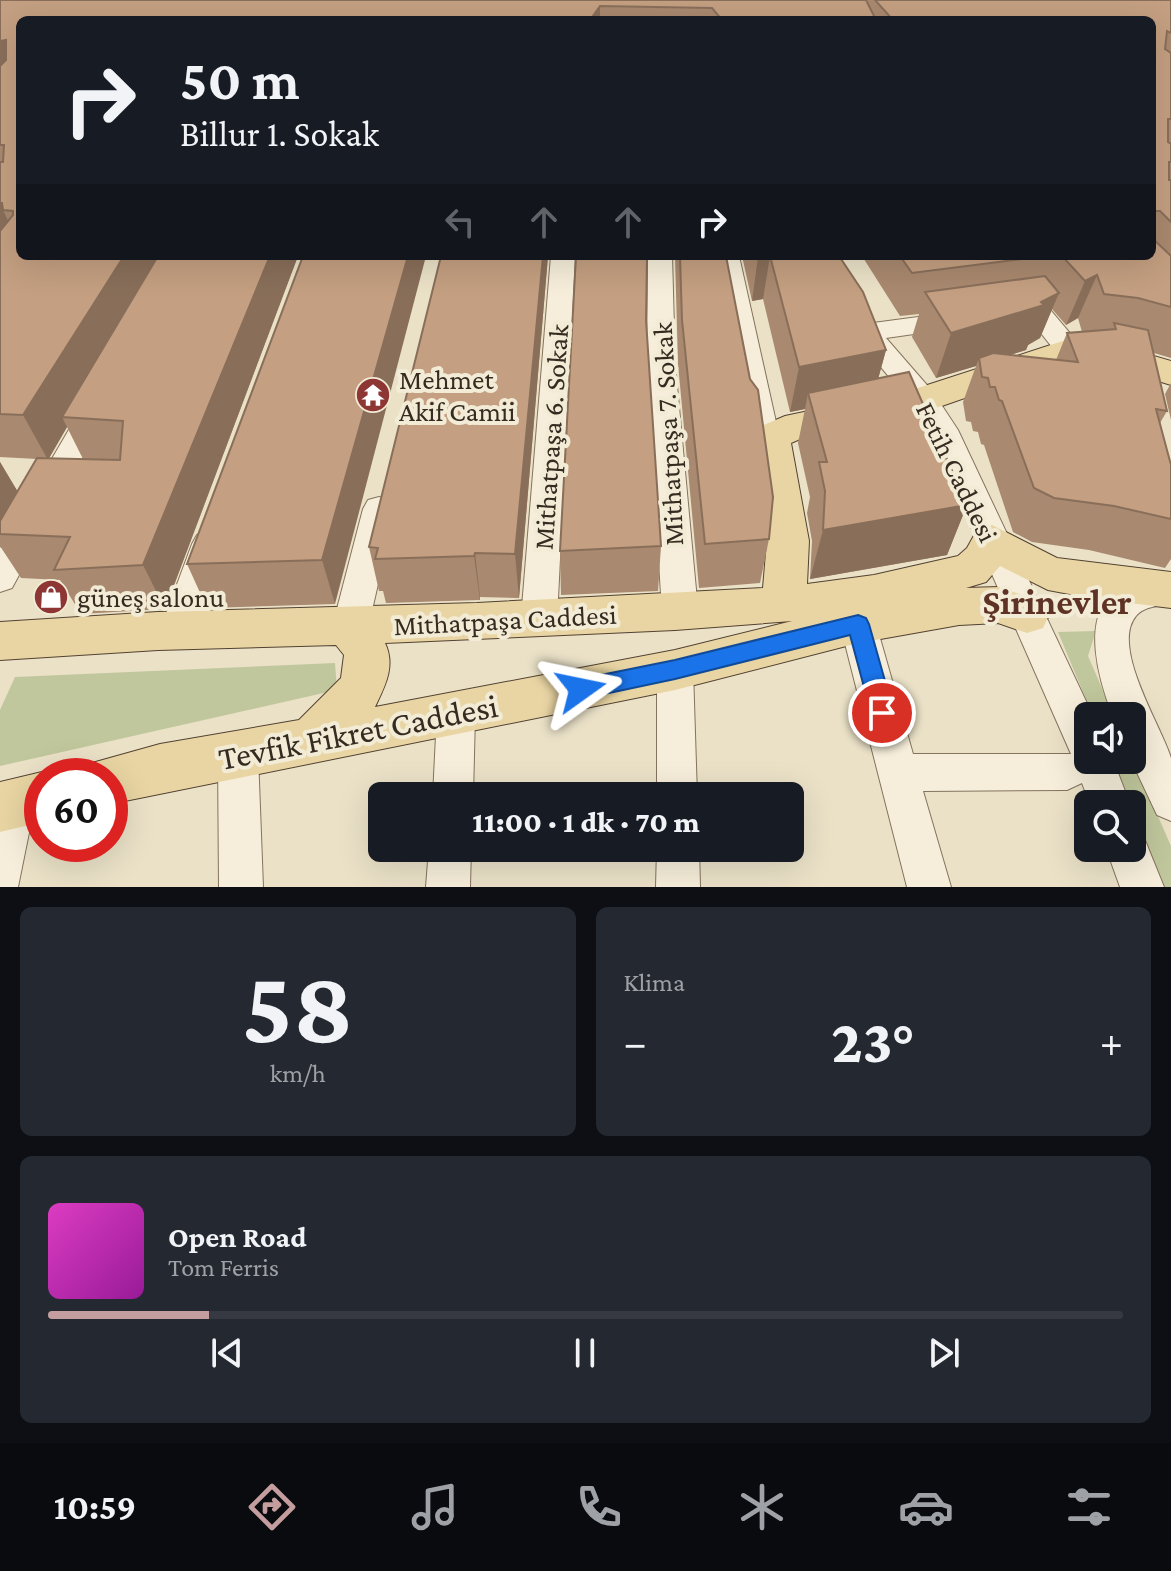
<!DOCTYPE html>
<html lang="tr">
<head>
<meta charset="utf-8">
<style>
	:root { --surface:#171b24; --page:#242831; --text:#f1f3f6; --muted:#9ea1a6; --line:#363941; --accent:#c49e9f }
	body { margin:0; font-family:"Crimson Pro",serif; background:var(--page); color:var(--text); height:100vh; display:flex; flex-direction:column; font-size:30px; white-space:nowrap }
	* { box-sizing:border-box; margin:0 }
	p { font-size:26px; color:var(--muted) }
	.icon { flex:none; width:44px; height:44px; fill:none; stroke:currentColor; stroke-width:2; stroke-linecap:round; stroke-linejoin:round }
	.map { position:relative; height:887px; overflow:hidden }
	.side { display:flex; flex-direction:column; gap:20px; padding:20px; background:#0d0f14; flex:1 }
	.side>* { flex:none }
	.banner { position:absolute; left:16px; top:16px; width:1140px; height:244px; border-radius:12px; box-shadow:0 8px 32px #0002; background:#171b24; color:var(--text); overflow:hidden }
	.tools { position:absolute; left:1074px; top:702px; display:grid; gap:16px }
	.tools a { display:grid; place-items:center; width:72px; height:72px; border-radius:12px; background:var(--surface); box-shadow:0 8px 32px #0002; font-size:40px }
	.speed { position:absolute; left:24px; top:758px; display:flex; gap:16px; font-size:40px; font-weight:700; text-align:center }
	.speed>* { display:grid; place-content:center; width:104px; height:104px; border-radius:50%; background:var(--surface); box-shadow:0 8px 32px #0002; line-height:1 }
	.speed .limit { border:12px solid #d22; background:#fff; color:#111 }
	.pin { position:absolute; display:grid; place-items:center; width:68px; height:68px; color:#fff; margin:-34px; border:4px solid #fff; border-radius:50%; box-shadow:0 2px 8px #0007 }
	.me { position:absolute; width:88px; margin:-44px; rotate:78deg; stroke-linejoin:round; filter:drop-shadow(0 0 6px #0008) }
	.turn { display:flex; align-items:center; gap:28px; height:168px; padding:0 32px; font-size:36px }
	.turn .icon { width:104px; height:104px; stroke-width:2.5 }
	.turn b { display:block; font-size:56px; line-height:68px }
	.lanes { display:flex; align-items:center; height:76px; padding:0 32px; background:#0003; justify-content:center; gap:40px; direction:ltr }
	.lanes .off { opacity:.35 }
	.big { font-size:60px; font-weight:800; line-height:1.1 }
	.side .card { flex:1; display:flex; flex-direction:column; justify-content:center; gap:12px; min-width:0; padding:0 28px; border-radius:12px; background:var(--page) }
	.side .dial { align-items:center; gap:0 }
	.dial b { font-size:104px; line-height:1 }
	.song { display:flex; align-items:center; gap:24px }
	.cover { width:96px; height:96px; border-radius:12px; background:linear-gradient(135deg,hsl(310 70% 55%),hsl(300 70% 35%)) }
	.played { height:8px; border-radius:4px; background:linear-gradient(90deg,var(--accent) 15%,var(--line) 15%) }
	.keys { display:flex; justify-content:space-around; direction:ltr }
	.heat { display:flex; justify-content:space-between; align-items:center; font-size:44px; direction:ltr }
	.side .tiles { flex:1; display:grid; gap:20px; grid-template-columns:1fr 1fr }
	.card:last-child { grid-column:span 2 }
	.trip { position:absolute; left:368px; top:782px; width:436px; height:80px; border-radius:12px; background:var(--surface); box-shadow:0 8px 32px #0002; font-weight:800; line-height:80px; text-align:center }
	.tabs { display:flex; height:128px; justify-content:space-around; align-items:center; background:#090b0e; color:var(--muted) }
	.tabs .icon { width:56px; height:56px }
	.tabs .active { color:var(--accent) }
	.tabs b { font-size:36px; color:var(--text) }
	.map>svg:first-child { display:block }
	.green { fill:#c1c79c }
	.lines { fill:none; stroke-linecap:round; stroke-linejoin:round }
	.minor-casing { stroke:#84735e; stroke-width:2 }
	.major-casing { stroke:#524232; stroke-width:2 }
	.minor { fill:#f6eeda; fill-rule:evenodd }
	.major { fill:#e9d5a3; fill-rule:evenodd }
	.wall { fill:#a9896f; fill-rule:evenodd }
	.shaded-wall { fill:#896f5a }
	.building { fill:#c49f81; stroke:#896f5a; stroke-width:2 }
	.route { fill:#1a73e8; stroke:#114b97; stroke-width:2 }
	.labels { text-anchor:middle; dominant-baseline:central; stroke-width:8; stroke-linejoin:round; paint-order:stroke }
	.poi-label { font-size:28px; fill:#362b20; stroke:#f2ebd6; text-anchor:start }
	.street-label { font-size:28px; fill:#362b20; stroke:#f2ebd6 }
	.near-street-label { font-size:34px; fill:#362b20; stroke:#f2ebd6 }
	.district-label { font-size:36px; font-weight:bold; fill:#5e3224; stroke:#f2ebd6 }
</style>
</head>
<body>
<div class="map">
<svg width="1171" height="887" viewBox="0 0 1171 887">
	<rect width="100%" height="100%" fill="#eae1c7"/>
	<g class="green">
		<path d="M1096,631L1088,656L1114,716H1093L1058,632Z"/>
		<path d="M335,663L337,690L0,766V710L15,677Z"/>
		<path d="M1132,757L1171,846V887H1165L1112,760H1132Z"/>
	</g>
	<g class="lines">
		<g class="minor-casing">
			<g id="minor">
				<path d="M551,256H575L557,619L551,629L539,634L527,629L521,619Z"/>
				<path d="M648,256H672L675,364L698,611L692,621L680,625L668,621L662,611L647,364Z"/>
				<path d="M715,256H739L776,422L771,429L761,432L751,429L746,422Z"/>
				<path d="M806,256H830L873,323L956,312L965,314L969,320L965,326L956,328L886,338L933,392L958,430L1093,716H1088V760H1113L1130,804H1090L1082,783L1067,790L923,791L951,887H907L840,624L845,614L858,609L871,614L876,624L913,754H1071L929,431L913,406L857,338Z"/>
				<path d="M980,256H1005L1079,344L1083,350L1079,356L1069,359L1059,356Z"/>
				<path d="M95,399L105,402L109,409L12,588L0,592V548L85,402Z"/>
				<path d="M379,497L390,500L395,509L368,628L363,639L350,643L337,639L332,628L363,509L368,500Z"/>
				<path d="M209,531L221,535L226,544L196,630L191,641L178,645L165,641L160,630L192,544L197,535Z"/>
				<path d="M1164,577L1171,579V603C1160,606 1144,606 1136,616C1110,647 1162,727 1171,758C1171,776 1171,802 1171,821L1157,815L1131,760L1132,716H1113C1100,684 1079,616 1116,592C1130,583 1148,580 1164,577Z"/>
				<path d="M675,654L688,659L693,670L697,796H657V670L662,659Z"/>
				<path d="M456,698L469,703L475,715L473,796H433L437,715L443,703Z"/>
				<path d="M238,737L252,742L258,755L263,887H219L218,755L224,742Z"/>
				<path d="M15,783L29,789L35,803L18,887H0V790Z"/>
				<path d="M1132,829L1142,833L1164,887H1120L1106,848H1132Z"/>
				<path d="M429,848H471L470,887H426Z"/>
				<path d="M657,848H699L700,887H656Z"/>
			</g>
		</g>
		<g class="major-casing">
			<g id="major">
				<path d="M1069,339L1116,345L1171,361V385L1113,367L1071,361L936,408L807,436L791,443L809,541L807,584L874,575L958,556L967,548L977,530L992,525L1057,558L1171,572V608L1096,599L1048,590L1000,566L986,582L966,588L999,587L1043,602L1049,615L1043,628L1027,633L998,623L959,625L858,643L675,690L110,804V776H86L92,763L160,744L299,720L341,678L344,655L336,645L158,650L0,660V622L158,612L477,603L763,588L767,541L753,436L759,427L785,416L918,388ZM792,621L675,650L375,707C385,686 396,666 385,643L675,630Z"/>
				<path d="M42,772L51,776H42V822L0,832V782Z"/>
			</g>
		</g>
		<use href="#minor" class="minor"/>
		<use href="#major" class="major"/>
	</g>
	<g class="wall">
		<path d="M0,0H1171V358L1154,353L1167,411L1160,423L1171,465V559L1165,568L1089,550L1032,542L1013,532L984,445L981,444L978,432L973,431L971,422L966,421L963,402L976,366L936,378L912,337L919,314L900,316L862,256H1152V20H20V256H298L165,609L81,614L60,580L21,578L0,546V462L17,491L37,459L0,457ZM1052,309L1066,325L1078,318L1082,332L1067,333L1056,360L1010,355L1026,350L1028,345L1040,338ZM67,427L83,459L49,458Z"/>
		<path d="M303,256L335,604L207,608L187,564Z"/>
		<path d="M441,256H548L519,598L480,597V600L386,603L383,591H379L369,547Z"/>
		<path d="M675,256H726L769,539L760,583L699,588L678,364Z"/>
		<path d="M742,256H839L886,350L878,379L967,505L947,555L810,579L812,541L807,513L810,497L798,443L805,409L790,412L763,299L752,301Z"/>
		<path d="M646,320L661,546L658,591L561,595L560,551Z"/>
		<path d="M1171,383V420L1165,394Z"/>
	</g>
	<g class="shaded-wall">
		<path d="M600,6V20H590Z"/>
		<path d="M6,40L20,73L0,91V41Z"/>
		<path d="M0,203H2L3,210L20,246L0,265Z"/>
		<path d="M124,256H167L62,417L67,427L48,460L23,415Z"/>
		<path d="M270,256H298L165,609L143,565Z"/>
		<path d="M408,256H426L335,604L322,560Z"/>
		<path d="M543,256H548L519,598L515,554Z"/>
		<path d="M770,256L763,299L752,301L758,257Z"/>
		<path d="M1097,275L1078,318L1066,325L1085,281Z"/>
		<path d="M1059,293L1040,338L1028,345L1026,350L980,364L979,358L976,366L936,378L951,333L1041,302Z"/>
		<path d="M886,350L874,394L808,393L805,409L790,412L799,367Z"/>
		<path d="M0,462L24,502L0,534Z"/>
		<path d="M967,505L947,555L810,579L823,530Z"/>
		<path d="M475,553L480,597V600L474,556Z"/>
	</g>
	<g class="building">
		<path d="M0,0H866L876,20H722L712,8L600,6L590,20H20V256H124L23,415L0,414V231L13,215V211L3,210L2,203H0V162H3L4,145H0V66L6,60V40L0,41Z"/>
		<path d="M875,0H1171V33L1167,31L1165,49L1171,53V119H1168V142L1171,144V162H1169V180H1171V222L1160,211H1152V20H893Z"/>
		<path d="M1152,238L1171,256V307L1138,298L1104,294L1097,275L1085,281L1062,256H1152Z"/>
		<path d="M158,256H270L143,565L54,570L70,537L0,534V521L37,458L120,460L123,421L62,417Z"/>
		<path d="M303,256H408L322,560L187,564Z"/>
		<path d="M441,256H543L515,554L475,553L474,556L375,559L378,548L369,547Z"/>
		<path d="M576,256H647L646,320L661,546L560,551Z"/>
		<path d="M680,256H726L750,379L758,390L773,497L769,539L705,544L682,320Z"/>
		<path d="M770,256H839L863,292L886,350L799,367Z"/>
		<path d="M900,256H1027L1029,258L912,273Z"/>
		<path d="M1045,276L1059,293L1041,302L1044,305L951,333L925,292Z"/>
		<path d="M1114,323L1148,330L1167,411L1156,409L1171,465V519L1114,506L1054,498L1034,488L1002,401L999,400L995,387H990L988,378L982,377L979,358L993,353L1078,362L1067,333L1116,329Z"/>
		<path d="M909,372L967,505L823,530L825,491L819,462H827L808,393Z"/>
	</g>
	<path class="route" d="M858,615L866,618L869,624L894,713L890,721L882,724L874,721L871,713L850,635L675,679L581,699L573,696L570,689L573,682L581,679L675,660Z"/>
	<defs>
		<g id="temple-disc" transform="scale(1.8)"><circle r="9.5" fill="#8d3634" stroke="#f2ebd6"/><path d="M0-6L5-2H3V0L6.5 2.5H4V6H1.5V3h-3V6H-4V2.5H-6.5L-3 0V-2H-5Z" fill="#fff"/></g>
		<g id="shop-disc" transform="scale(1.8)"><circle r="9.5" fill="#8d3634" stroke="#f2ebd6"/><path d="M-5-2.5h2.3a2.7 3.5 0 0 1 5.4 0H5L5.5 6h-11ZM-1.5-2.5h3a1.5 2.3 0 0 0-3 0Z" fill="#fff"/></g>
	</defs>
	<g fill-rule="evenodd">
		<use href="#temple-disc" x="373" y="395"/>
		<use href="#shop-disc" x="51" y="597"/>
	</g>
	<g class="labels">
		<g class="poi-label">
			<text x="399" y="379">Mehmet<tspan x="399" dy="32">Akif Camii</tspan></text>
			<text x="77" y="597">güneş salonu</text>
		</g>
		<g class="street-label">
			<text transform="translate(668 434) rotate(-93)">Mithatpaşa 7. Sokak</text>
			<text transform="translate(551 437) rotate(-86)">Mithatpaşa 6. Sokak</text>
			<text transform="translate(957 472) rotate(64)">Fetih Caddesi</text>
			<text transform="translate(505 620) rotate(-3)">Mithatpaşa Caddesi</text>
		</g>
		<g class="near-street-label">
			<text transform="translate(358 732) rotate(-11)">Tevfik Fikret Caddesi</text>
		</g>
		<g class="district-label">
			<text x="1057" y="602">Şirinevler</text>
		</g>
	</g>
</svg>
<div class="tools">
<a><svg class="icon" aria-label="sound" viewBox="0 0 24 24"><path d="M4 9h4l5-4v14l-5-4H4zM17 9q2 3 0 6"/></svg></a>
<a><svg class="icon" aria-label="search" viewBox="0 0 24 24"><circle cx="10" cy="10" r="6"/><path d="M15 15l6 6"/></svg></a>
</div>
<div class="speed"><div class="limit">60</div></div>
<div class="pin" style="left:882px;top:713px;background:#d93025"><svg class="icon" aria-label="arrive" viewBox="0 0 24 24"><path d="M6 21V4h12l-3 4 3 4H6"/></svg></div>
<svg class="me" style="left:581px;top:689px" viewBox="-20 -20 40 40"><path d="M0-17L14 15 0 8-14 15z" fill="#1a73e8" stroke="#fff" stroke-width="4"/></svg>
<div class="trip">11:00 · 1 dk · 70 m</div>
<div class="banner">
<div class="turn"><svg class="icon" aria-label="right" viewBox="0 0 24 24"><path d="M7 20v-9h11M14 6l5 5-5 5"/></svg><div><b>50 m</b>Billur 1. Sokak</div></div>
<div class="lanes"><svg class="icon off" aria-label="left" viewBox="0 0 24 24"><path d="M17 20v-9H6M10 6l-5 5 5 5"/></svg><svg class="icon off" aria-label="ahead" viewBox="0 0 24 24"><path d="M12 20V5M6 11l6-6 6 6"/></svg><svg class="icon off" aria-label="ahead" viewBox="0 0 24 24"><path d="M12 20V5M6 11l6-6 6 6"/></svg><svg class="icon" aria-label="right" viewBox="0 0 24 24"><path d="M7 20v-9h11M14 6l5 5-5 5"/></svg></div>
</div>
</div>
<section class="side">
<div class="tiles">
<div class="card dial"><b>58</b><p>km/h</p></div>
<div class="card"><p>Klima</p>
<div class="heat"><a>−</a><b class="big">23°</b><a>+</a></div>
</div>
<div class="card">
<div class="song"><i class="cover"></i><div><b>Open Road</b><p>Tom Ferris</p></div></div>
<div class="played"></div>
<div class="keys"><svg class="icon" aria-label="previous" viewBox="0 0 24 24"><path d="M18 5L8 12l10 7zM5 5v14"/></svg><svg class="icon" aria-label="pause" viewBox="0 0 24 24"><path d="M8 5v14M16 5v14"/></svg><svg class="icon" aria-label="next" viewBox="0 0 24 24"><path d="M6 5l10 7-10 7zM19 5v14"/></svg></div>
</div>
</div>
</section>
<nav class="tabs">
<b>10:59</b>
<svg class="icon active" aria-label="directions" viewBox="0 0 24 24"><path d="M12 3l9 9-9 9-9-9zM9 14v-3h6M13 9l2 2-2 2"/></svg>
<svg class="icon" aria-label="music" viewBox="0 0 24 24"><path d="M9 18V5l10-2v13"/><circle cx="6" cy="18" r="3"/><circle cx="16" cy="16" r="3"/></svg>
<svg class="icon" aria-label="phone" viewBox="0 0 24 24"><path d="M5 4h4l2 5-3 2q2 4 5 5l2-3 5 2v4C11 20 4 13 5 4z"/></svg>
<svg class="icon" aria-label="climate" viewBox="0 0 24 24"><path d="M12 3v18M4 7l16 10M4 17L20 7"/></svg>
<svg class="icon" aria-label="car" viewBox="0 0 24 24"><path d="M5 17H2v-5l4-1 3-4h7l3 4 3 1v5h-3M9 17h6M6 11h13"/><circle cx="7" cy="17" r="2"/><circle cx="17" cy="17" r="2"/></svg>
<svg class="icon" aria-label="filters" viewBox="0 0 24 24"><path d="M4 7h16M4 17h16"/><circle cx="9" cy="7" r="2"/><circle cx="15" cy="17" r="2"/></svg>
</nav>
</body>
</html>
